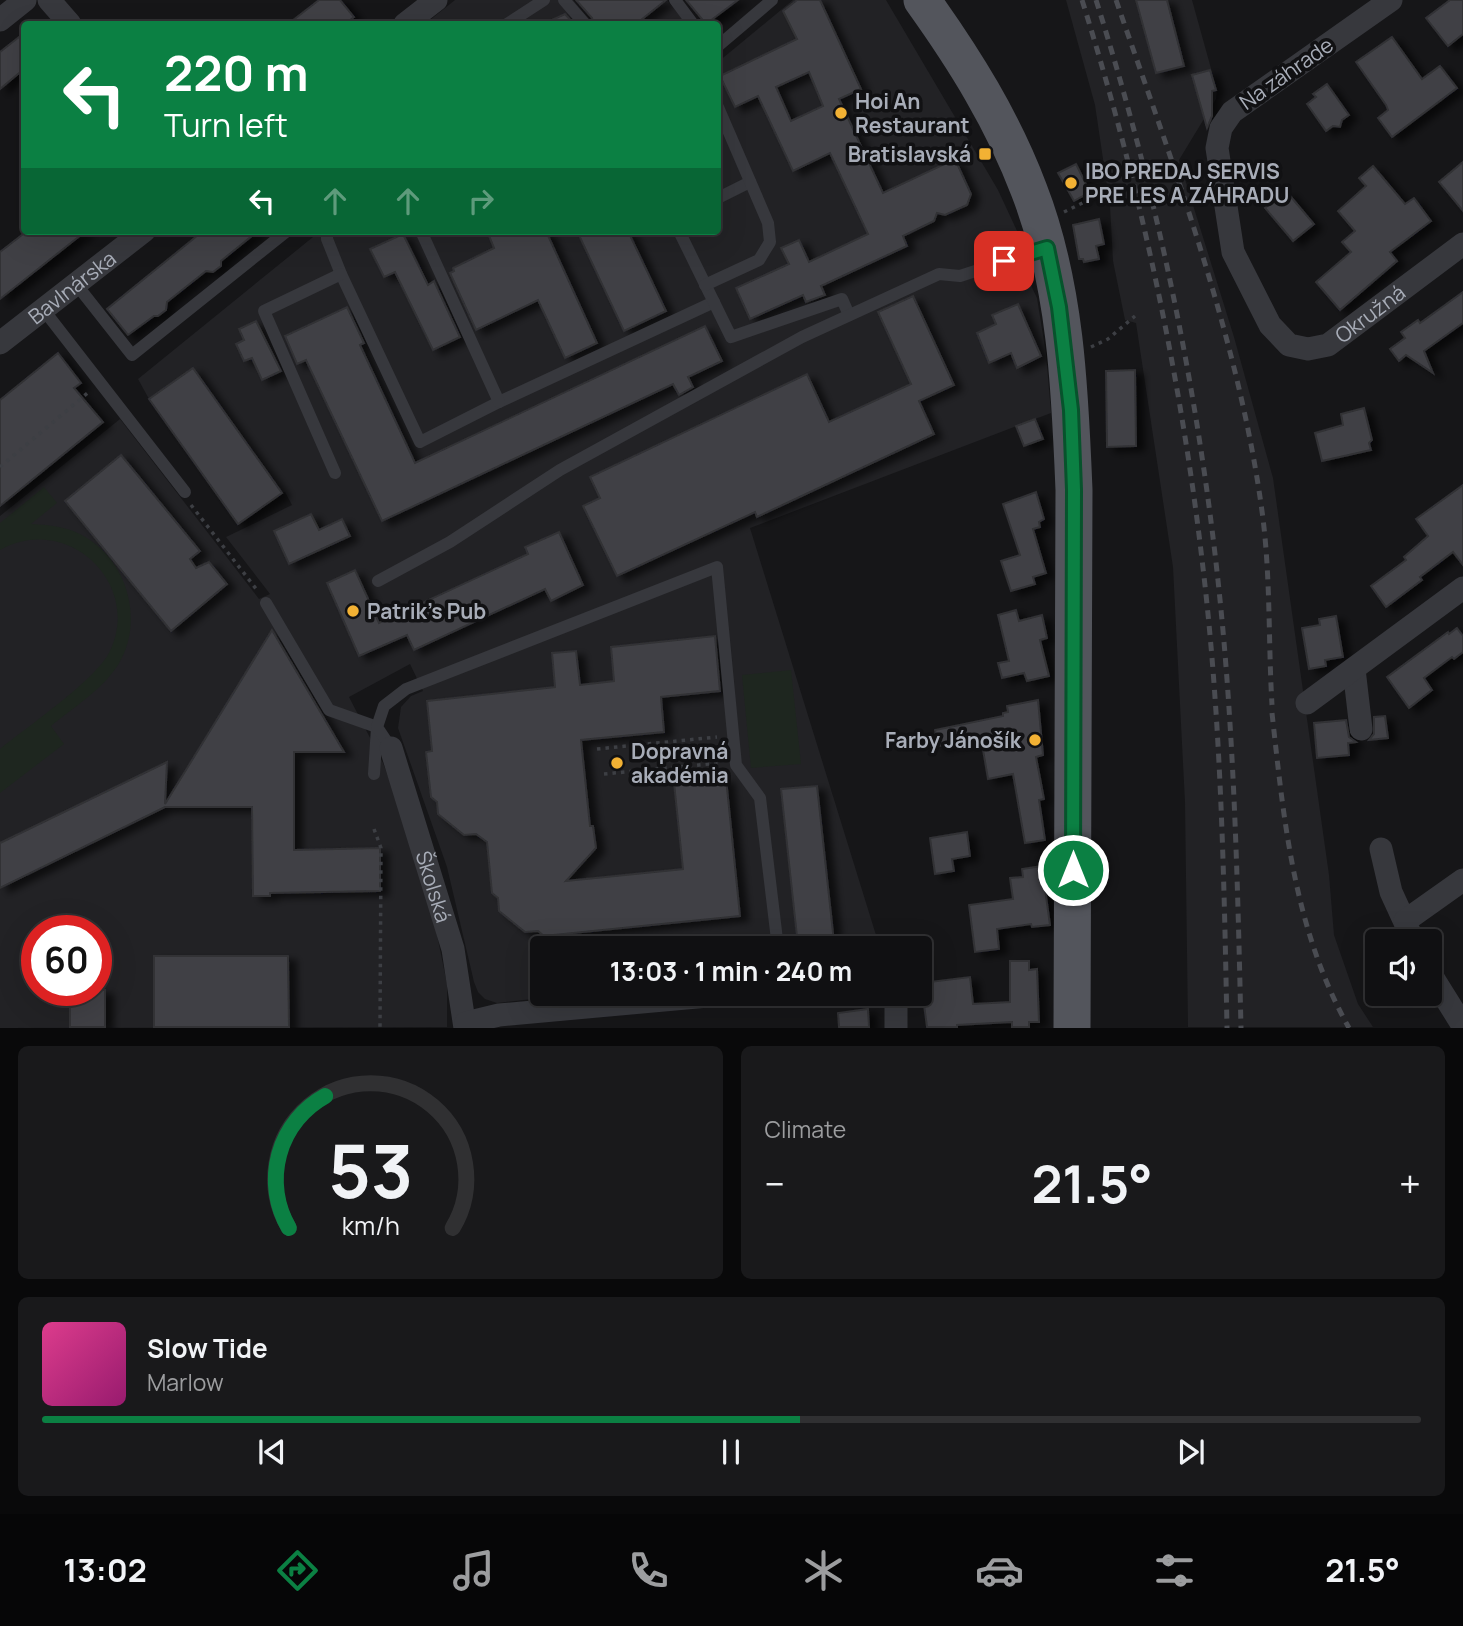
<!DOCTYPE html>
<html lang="en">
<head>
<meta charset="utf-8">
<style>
	:root { --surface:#101012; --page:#19191b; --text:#f1f3f6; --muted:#9c9d9f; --line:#303032; --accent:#0b8043 }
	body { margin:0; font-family:Manrope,sans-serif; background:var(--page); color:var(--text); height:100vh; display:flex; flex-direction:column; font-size:26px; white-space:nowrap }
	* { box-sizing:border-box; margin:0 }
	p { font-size:23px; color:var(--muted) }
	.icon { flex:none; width:38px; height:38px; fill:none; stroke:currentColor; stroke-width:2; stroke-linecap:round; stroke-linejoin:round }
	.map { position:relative; height:1028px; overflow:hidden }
	.details { display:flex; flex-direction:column; gap:18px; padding:18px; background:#09090a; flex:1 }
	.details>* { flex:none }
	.banner { position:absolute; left:21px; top:21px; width:700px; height:214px; border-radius:7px; box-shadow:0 7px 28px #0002,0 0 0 2px var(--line); background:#0b8043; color:#fff; overflow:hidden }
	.fabs { position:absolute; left:1365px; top:929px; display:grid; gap:14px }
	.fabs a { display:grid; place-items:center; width:77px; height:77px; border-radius:7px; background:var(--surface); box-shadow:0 7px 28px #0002,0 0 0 2px var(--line); font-size:35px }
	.speed { position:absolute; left:21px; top:915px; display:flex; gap:14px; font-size:35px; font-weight:700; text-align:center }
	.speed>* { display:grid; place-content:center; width:91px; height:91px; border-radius:50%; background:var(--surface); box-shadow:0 7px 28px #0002,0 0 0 2px var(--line); line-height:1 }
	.speed .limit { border:10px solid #d22; background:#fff; color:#111 }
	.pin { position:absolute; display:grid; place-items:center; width:60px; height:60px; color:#fff; margin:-30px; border-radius:14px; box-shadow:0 4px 10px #0006 }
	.me { position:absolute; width:77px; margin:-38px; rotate:0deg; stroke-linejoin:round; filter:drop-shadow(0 0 5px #0008) }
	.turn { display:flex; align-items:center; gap:24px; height:147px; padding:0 28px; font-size:32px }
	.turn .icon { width:91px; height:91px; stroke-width:2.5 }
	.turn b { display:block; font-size:49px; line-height:60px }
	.lanes { display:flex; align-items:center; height:66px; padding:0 28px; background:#0003; justify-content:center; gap:35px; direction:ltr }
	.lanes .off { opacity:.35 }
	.big { font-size:52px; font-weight:700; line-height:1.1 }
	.details .tile { flex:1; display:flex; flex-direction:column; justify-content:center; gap:10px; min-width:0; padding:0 24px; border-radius:10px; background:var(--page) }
	.details .dial { align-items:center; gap:0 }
	.dial svg { height:182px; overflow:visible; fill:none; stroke:var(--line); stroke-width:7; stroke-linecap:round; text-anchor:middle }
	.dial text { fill:var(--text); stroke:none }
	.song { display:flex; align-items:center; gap:21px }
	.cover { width:84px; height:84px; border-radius:10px; background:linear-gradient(135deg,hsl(330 70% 55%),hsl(320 70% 35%)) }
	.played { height:7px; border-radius:4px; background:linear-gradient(90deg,var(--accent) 55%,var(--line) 55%) }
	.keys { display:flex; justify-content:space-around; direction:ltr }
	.heat { display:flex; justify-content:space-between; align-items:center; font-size:38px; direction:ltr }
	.details .tiles { flex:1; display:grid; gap:18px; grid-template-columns:1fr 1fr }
	.tile:last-child { grid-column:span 2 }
	.trip { position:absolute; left:530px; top:936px; width:402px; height:70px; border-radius:7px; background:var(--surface); box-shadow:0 7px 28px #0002,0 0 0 2px var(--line); font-weight:700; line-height:70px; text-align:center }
	.dock { display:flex; height:112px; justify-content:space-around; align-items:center; background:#060607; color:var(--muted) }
	.dock .icon { width:49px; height:49px }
	.dock .active { color:var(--accent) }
	.dock b { font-size:32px; color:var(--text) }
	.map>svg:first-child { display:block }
	.built { fill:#222225; fill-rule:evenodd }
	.green { fill:#1e261f }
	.building { fill:#404145; stroke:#303034; stroke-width:2; fill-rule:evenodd; filter:url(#shadow) }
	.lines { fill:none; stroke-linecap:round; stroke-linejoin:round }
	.path { stroke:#3d3f44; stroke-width:3.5; stroke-dasharray:3.5 5; stroke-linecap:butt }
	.lane { stroke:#37383d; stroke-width:12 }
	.street { stroke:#37383d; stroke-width:23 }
	.primary { stroke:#53555c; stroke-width:37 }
	.rail { stroke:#4a4c52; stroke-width:5; stroke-dasharray:9 7; stroke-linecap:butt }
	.route-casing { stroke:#07532c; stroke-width:18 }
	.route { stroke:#0b8043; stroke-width:12 }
	.poi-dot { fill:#f2b134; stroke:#111113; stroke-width:2.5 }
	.labels { text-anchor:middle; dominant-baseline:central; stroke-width:7; stroke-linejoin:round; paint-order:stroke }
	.street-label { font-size:21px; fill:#a8adb8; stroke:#111113 }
	.poi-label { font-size:21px; font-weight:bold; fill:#a8adb8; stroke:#111113; text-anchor:start }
</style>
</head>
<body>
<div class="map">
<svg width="1463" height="1028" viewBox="0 0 1463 1028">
	<defs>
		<filter id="shadow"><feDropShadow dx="8" dy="4.5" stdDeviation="3.5" flood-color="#0009"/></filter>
	</defs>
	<rect width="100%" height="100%" fill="#161618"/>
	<g class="built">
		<path d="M455,0H573L593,24H425Z"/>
		<path d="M667,0L687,24H636Z"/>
		<path d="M793,0H886L998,190L1018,233L1025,230L1026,275L1037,298L1046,354L1051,413L750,528L880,948H542V994H577L497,1003L485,999L478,992L474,982L447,867L398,728L401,707L411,696L423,691L410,664L349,697L383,763L396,797L435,925L447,984V1027L0,1028V516L120,419L259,599L270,594L226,537L292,505L285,492L282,493L193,368L149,399L138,379L313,237L314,231H718V62ZM37,931H96V990H37Z"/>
		<path d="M1066,0H1192L1217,90L1216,99L1179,160L1234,337L1273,478L1329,875L1334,935L1358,1004L1373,1027H1188L1185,802L1173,567L1136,323L1125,320L1113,261L1110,206L1095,105Z"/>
	</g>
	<g class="green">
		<path d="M44,487L57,503L31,524C51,525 70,527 87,538C129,564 144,623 118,665C102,690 74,707 51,726L64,744L0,793V749C27,727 94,681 109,653C144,584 67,512 0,550V523Z"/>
		<path d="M791,670L801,764L751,768L742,675Z"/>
	</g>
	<g class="building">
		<path d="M319,0H340L354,17L345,24H288Z"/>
		<path d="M576,0H666L636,24H594L592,18Z"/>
		<path d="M686,0H738L706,24Z"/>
		<path d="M797,0H820L861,89L839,99L883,193L955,159L971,194L967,205L945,215L937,213L934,221L903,236L907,246L821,286L825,295L806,302L803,295L750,319L736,288L789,264L781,248L799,240L809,262L868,234L830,153L793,171L758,96L735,107L720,76L797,39L783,11ZM809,72L823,106L791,121L776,87Z"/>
		<path d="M1136,0H1167L1184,66L1156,73Z"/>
		<path d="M1450,0H1463V34L1448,46L1426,18Z"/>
		<path d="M565,14L574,24H543Z"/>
		<path d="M24,33V69L0,89V52Z"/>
		<path d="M1392,37L1422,79L1440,66L1457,88L1392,137L1378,118L1388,110L1386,105L1356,62Z"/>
		<path d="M1210,70L1216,90L1212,91V116L1207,128L1192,75Z"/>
		<path d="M1327,84L1349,115L1342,120L1340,127L1333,126L1326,131L1307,104L1316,97L1313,94Z"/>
		<path d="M1463,162V211L1439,182Z"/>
		<path d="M1076,164L1090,192L1074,201L1058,173Z"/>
		<path d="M1373,166L1405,204L1414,198L1431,221L1390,252L1397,261L1340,310L1316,282L1351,252L1342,242L1355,231L1338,211L1366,186L1359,178Z"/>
		<path d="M1286,191L1314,224L1293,241L1265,208Z"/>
		<path d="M1099,219L1104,244L1096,246L1099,259L1084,262L1083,259H1079L1073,225Z"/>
		<path d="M27,231H86L0,299V252Z"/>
		<path d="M203,231H258L221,261V266L213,272L206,271L167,302L166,310L158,316H154L128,335L107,309Z"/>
		<path d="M487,231H546L597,343L565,358L538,300L476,330L450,273L454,271L453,268L494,248Z"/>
		<path d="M577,231H628L666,311L624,331Z"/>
		<path d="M403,234L428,285L434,281L460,337L433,350L395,272L384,277L370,249Z"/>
		<path d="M1463,292V323L1424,351L1433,373L1406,355L1399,361L1390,349L1405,338L1401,332L1418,320L1420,323Z"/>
		<path d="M913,296L954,385L919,401L934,434L757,517L755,512L617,576L583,506L600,498L590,477L807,374L829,422L911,384L878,312Z"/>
		<path d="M1018,304L1041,356L1017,368L1011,353L989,363L977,333L996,324L992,315Z"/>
		<path d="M347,307L364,343L360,345L415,463L705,326L722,361L688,377L693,387L679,395L673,384L382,521L306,360L297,364L285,336Z"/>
		<path d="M256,321L281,371L262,380L252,358L244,361L236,344L244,340L239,329Z"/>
		<path d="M58,353L81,383L74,388L103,422L0,506V400Z"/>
		<path d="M193,368L282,493L238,524L149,399Z"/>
		<path d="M1135,370L1136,446L1107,447L1106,371Z"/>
		<path d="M1364,408L1372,440L1369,443L1371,450L1322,461L1315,433L1343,425L1341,414Z"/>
		<path d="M1035,419L1043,439L1024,446L1016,426Z"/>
		<path d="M121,455L200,551L190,559L196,568L209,562L227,584L171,631L65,501Z"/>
		<path d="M1463,485V565L1453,552L1420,577L1422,580L1386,607L1371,586L1406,560L1404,557L1428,536L1416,519Z"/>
		<path d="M1036,492L1044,519L1039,522L1040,527L1033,529L1046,573L1033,577L1035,584L1011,591L1001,561L1020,555L1003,504Z"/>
		<path d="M311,514L319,530L342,519L350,536L289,564L274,531Z"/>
		<path d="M559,532L583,585L551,601L545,589L414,650L407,635L359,656L327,583L355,570L379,623L528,554L525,547Z"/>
		<path d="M1016,610L1019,621L1042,615L1047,638L1040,640L1049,676L1027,681L1024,673L1002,678L998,663L1009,661L998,615Z"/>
		<path d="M1336,616L1343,657L1325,660L1326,666L1309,669L1302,628L1320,625L1319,619Z"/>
		<path d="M1457,628L1463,636V652L1454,659L1452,657L1424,678L1432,690L1409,708L1387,677L1448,632L1449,634Z"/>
		<path d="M272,630L344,752H294V850L380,848V891L270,893V896H253L252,807H165L0,888V843L167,762L165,804Z"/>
		<path d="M715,636L720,691L661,697L664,732L581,740L590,826H593L596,848L566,881L683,869L674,783L726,778L740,916L544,936L538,931L525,932L499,911L498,898L492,893L487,842L476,834L464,835L438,814L437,802L431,797L426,752L432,751L427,701L555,687L552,653L576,651L580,685L614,681L611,647Z"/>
		<path d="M1038,700L1043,755L1036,757L1044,799L1039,800L1045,840L1025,843L1013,774L988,779L981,738L938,746L935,730L1003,716V713L1008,712L1007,706Z"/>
		<path d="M1385,716L1388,738L1369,740L1374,734V717Z"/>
		<path d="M1346,720L1349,737L1356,742L1348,743L1349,755L1317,758L1314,723Z"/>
		<path d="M817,786L834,942L798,946L781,789Z"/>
		<path d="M967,832L970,856L952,859L954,871L935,874L930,838Z"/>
		<path d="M1042,866L1050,925L1032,927L1031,924L997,929L999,949L975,952L969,905L1013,899L1010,878L1023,877L1022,869Z"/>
		<path d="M154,956H288L289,1027H154Z"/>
		<path d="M1010,961H1029V970L1037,969L1039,1022H1029V1027H1012V1022L957,1025V1027H927L921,983L970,977L973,1004L1010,1002Z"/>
		<rect x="70" y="990" width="35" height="37"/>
		<path d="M868,1009L869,1027H839L838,1013Z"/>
	</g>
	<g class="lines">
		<g class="path">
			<path d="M1064,212L1113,188"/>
			<path d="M1091,347L1108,339L1135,316"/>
			<path d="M0,467L90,391"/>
			<path d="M191,505L257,590"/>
			<path d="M597,749L717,737"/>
			<path d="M604,774L720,763"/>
			<path d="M374,829L381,848L380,1028"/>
		</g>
		<g class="lane">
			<path d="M564,0L585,24"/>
			<path d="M675,0L693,24"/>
			<path d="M507,24L544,0"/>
			<path d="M718,46L772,0"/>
			<path d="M718,198L750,182"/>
			<path d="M327,231V239L341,274L420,442L499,402L714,302"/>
			<path d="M421,231L499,402"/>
			<path d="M679,231L731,337L842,299L849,315"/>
			<path d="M76,284L132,355L287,231"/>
			<path d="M705,285L759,260L770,242L768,223L718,107"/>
			<path d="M43,309L185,492"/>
			<path d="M335,473L264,311L341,274"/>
			<path d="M378,581L450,542L560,470L802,337L939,274L960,276L1043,249"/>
			<path d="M266,603L329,710L377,727L374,774"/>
			<path d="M391,748L377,727L384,706L406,689L717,567L736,765L760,798L778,948"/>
		</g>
		<g class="street">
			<path d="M49,0L70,24"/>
			<path id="s1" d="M1391,0L1232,112L1221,128L1217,148L1233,252L1270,325L1289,345L1308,349L1328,345L1463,244"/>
			<path d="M0,20L25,0"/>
			<path d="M405,24L436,0"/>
			<path id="s2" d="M0,343L144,231"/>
			<path d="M1354,669L1361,729"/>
			<path d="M1307,703L1463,588"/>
			<path id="s3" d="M391,748L453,949L465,1028"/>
			<path d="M1381,849L1391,892L1414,942"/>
			<path d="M1405,921L1463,880"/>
			<path d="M1430,973L1463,1026"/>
			<path d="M896,994V1028"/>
			<path d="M466,1023L499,1015L730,994"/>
		</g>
		<path class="primary" d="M922,0C965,60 1003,121 1029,190C1066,285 1070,390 1074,490L1072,1028"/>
		<g class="rail">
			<path d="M1082,0C1140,185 1181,376 1203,568C1221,720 1224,874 1227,1028"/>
			<path d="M1096,0C1162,208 1205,424 1224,642C1235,770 1238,899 1241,1028"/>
			<path d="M1116,0C1172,162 1237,334 1261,504C1271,571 1268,638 1272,705"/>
			<path d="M1272,713C1284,822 1294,930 1349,1028"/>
		</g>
	</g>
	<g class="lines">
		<g class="route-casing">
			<path id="route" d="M1004,261L1047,248L1059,307L1071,410L1074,490L1073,870"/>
		</g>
		<use href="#route" class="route"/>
	</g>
	<g class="poi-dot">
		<circle cx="841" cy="113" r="7"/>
		<rect x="978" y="147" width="14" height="14" rx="3.5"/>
		<circle cx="1071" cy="183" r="7"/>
		<circle cx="353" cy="611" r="7"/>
		<circle cx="1035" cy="740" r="7"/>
		<circle cx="617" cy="763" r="7"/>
	</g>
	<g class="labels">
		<g class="street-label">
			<text transform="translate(1286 73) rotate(-35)">Na záhrade</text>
			<text stroke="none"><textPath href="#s2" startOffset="91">Bavlnárska</textPath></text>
			<text stroke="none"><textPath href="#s1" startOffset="541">Okružná</textPath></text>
			<text stroke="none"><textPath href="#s3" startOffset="145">Školská</textPath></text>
		</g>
		<g class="poi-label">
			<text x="855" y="101">Hoi An<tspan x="855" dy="24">Restaurant</tspan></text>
			<text x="971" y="154" text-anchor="end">Bratislavská</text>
			<text x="1085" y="171">IBO PREDAJ SERVIS<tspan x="1085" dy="24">PRE LES A ZÁHRADU</tspan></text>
			<text x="367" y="611">Patrik's Pub</text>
			<text x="1021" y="740" text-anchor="end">Farby Jánošík</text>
			<text x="631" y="751">Dopravná<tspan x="631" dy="24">akadémia</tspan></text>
		</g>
	</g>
</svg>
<div class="fabs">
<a><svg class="icon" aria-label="sound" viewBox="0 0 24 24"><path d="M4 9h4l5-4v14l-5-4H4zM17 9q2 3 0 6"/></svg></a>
</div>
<div class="speed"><div class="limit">60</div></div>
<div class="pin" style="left:1004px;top:261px;background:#d93025"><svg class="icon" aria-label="arrive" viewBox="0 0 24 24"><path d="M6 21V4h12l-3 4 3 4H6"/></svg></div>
<svg class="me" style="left:1073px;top:870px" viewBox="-20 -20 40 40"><circle r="17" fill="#0b8043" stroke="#fff" stroke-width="3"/><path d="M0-11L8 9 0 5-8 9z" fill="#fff"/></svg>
<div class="trip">13:03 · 1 min · 240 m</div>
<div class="banner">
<div class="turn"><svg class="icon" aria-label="left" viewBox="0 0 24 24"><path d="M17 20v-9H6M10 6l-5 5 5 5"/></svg><div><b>220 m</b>Turn left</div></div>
<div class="lanes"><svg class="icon" aria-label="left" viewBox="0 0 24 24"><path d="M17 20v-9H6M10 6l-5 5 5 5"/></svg><svg class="icon off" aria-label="ahead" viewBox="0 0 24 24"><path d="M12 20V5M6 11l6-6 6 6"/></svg><svg class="icon off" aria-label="ahead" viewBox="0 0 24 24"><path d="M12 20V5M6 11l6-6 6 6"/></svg><svg class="icon off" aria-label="right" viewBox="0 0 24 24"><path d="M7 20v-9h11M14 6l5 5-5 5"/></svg></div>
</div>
</div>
<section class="details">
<div class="tiles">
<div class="tile dial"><svg viewBox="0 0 100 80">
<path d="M14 69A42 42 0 1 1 86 69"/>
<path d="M14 69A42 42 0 0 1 30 11" stroke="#0b8043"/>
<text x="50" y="56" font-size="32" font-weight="700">53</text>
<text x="50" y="72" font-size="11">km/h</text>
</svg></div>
<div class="tile"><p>Climate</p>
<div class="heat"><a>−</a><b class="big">21.5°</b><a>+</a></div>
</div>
<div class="tile">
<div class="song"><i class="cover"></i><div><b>Slow Tide</b><p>Marlow</p></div></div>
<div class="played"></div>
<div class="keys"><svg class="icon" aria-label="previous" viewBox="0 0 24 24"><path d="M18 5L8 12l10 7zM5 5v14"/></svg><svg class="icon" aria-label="pause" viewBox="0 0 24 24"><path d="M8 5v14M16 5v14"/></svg><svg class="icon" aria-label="next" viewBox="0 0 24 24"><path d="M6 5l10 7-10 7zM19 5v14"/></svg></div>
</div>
</div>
</section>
<nav class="dock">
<b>13:02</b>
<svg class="icon active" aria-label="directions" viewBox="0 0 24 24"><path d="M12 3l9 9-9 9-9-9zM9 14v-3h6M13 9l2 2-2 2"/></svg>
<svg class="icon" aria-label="music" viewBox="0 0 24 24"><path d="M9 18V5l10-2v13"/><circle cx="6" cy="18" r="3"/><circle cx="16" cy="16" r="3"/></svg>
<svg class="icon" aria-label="phone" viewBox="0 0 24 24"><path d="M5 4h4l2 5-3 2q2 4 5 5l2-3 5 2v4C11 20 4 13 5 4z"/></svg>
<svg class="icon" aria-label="climate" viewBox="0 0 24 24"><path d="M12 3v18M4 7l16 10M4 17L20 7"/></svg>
<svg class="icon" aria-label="car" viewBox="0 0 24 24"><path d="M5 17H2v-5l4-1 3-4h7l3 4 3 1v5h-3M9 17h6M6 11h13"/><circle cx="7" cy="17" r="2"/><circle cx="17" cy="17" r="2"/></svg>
<svg class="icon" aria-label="filters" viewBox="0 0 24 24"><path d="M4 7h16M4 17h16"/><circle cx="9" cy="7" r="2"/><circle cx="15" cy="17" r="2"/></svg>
<b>21.5°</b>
</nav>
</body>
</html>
